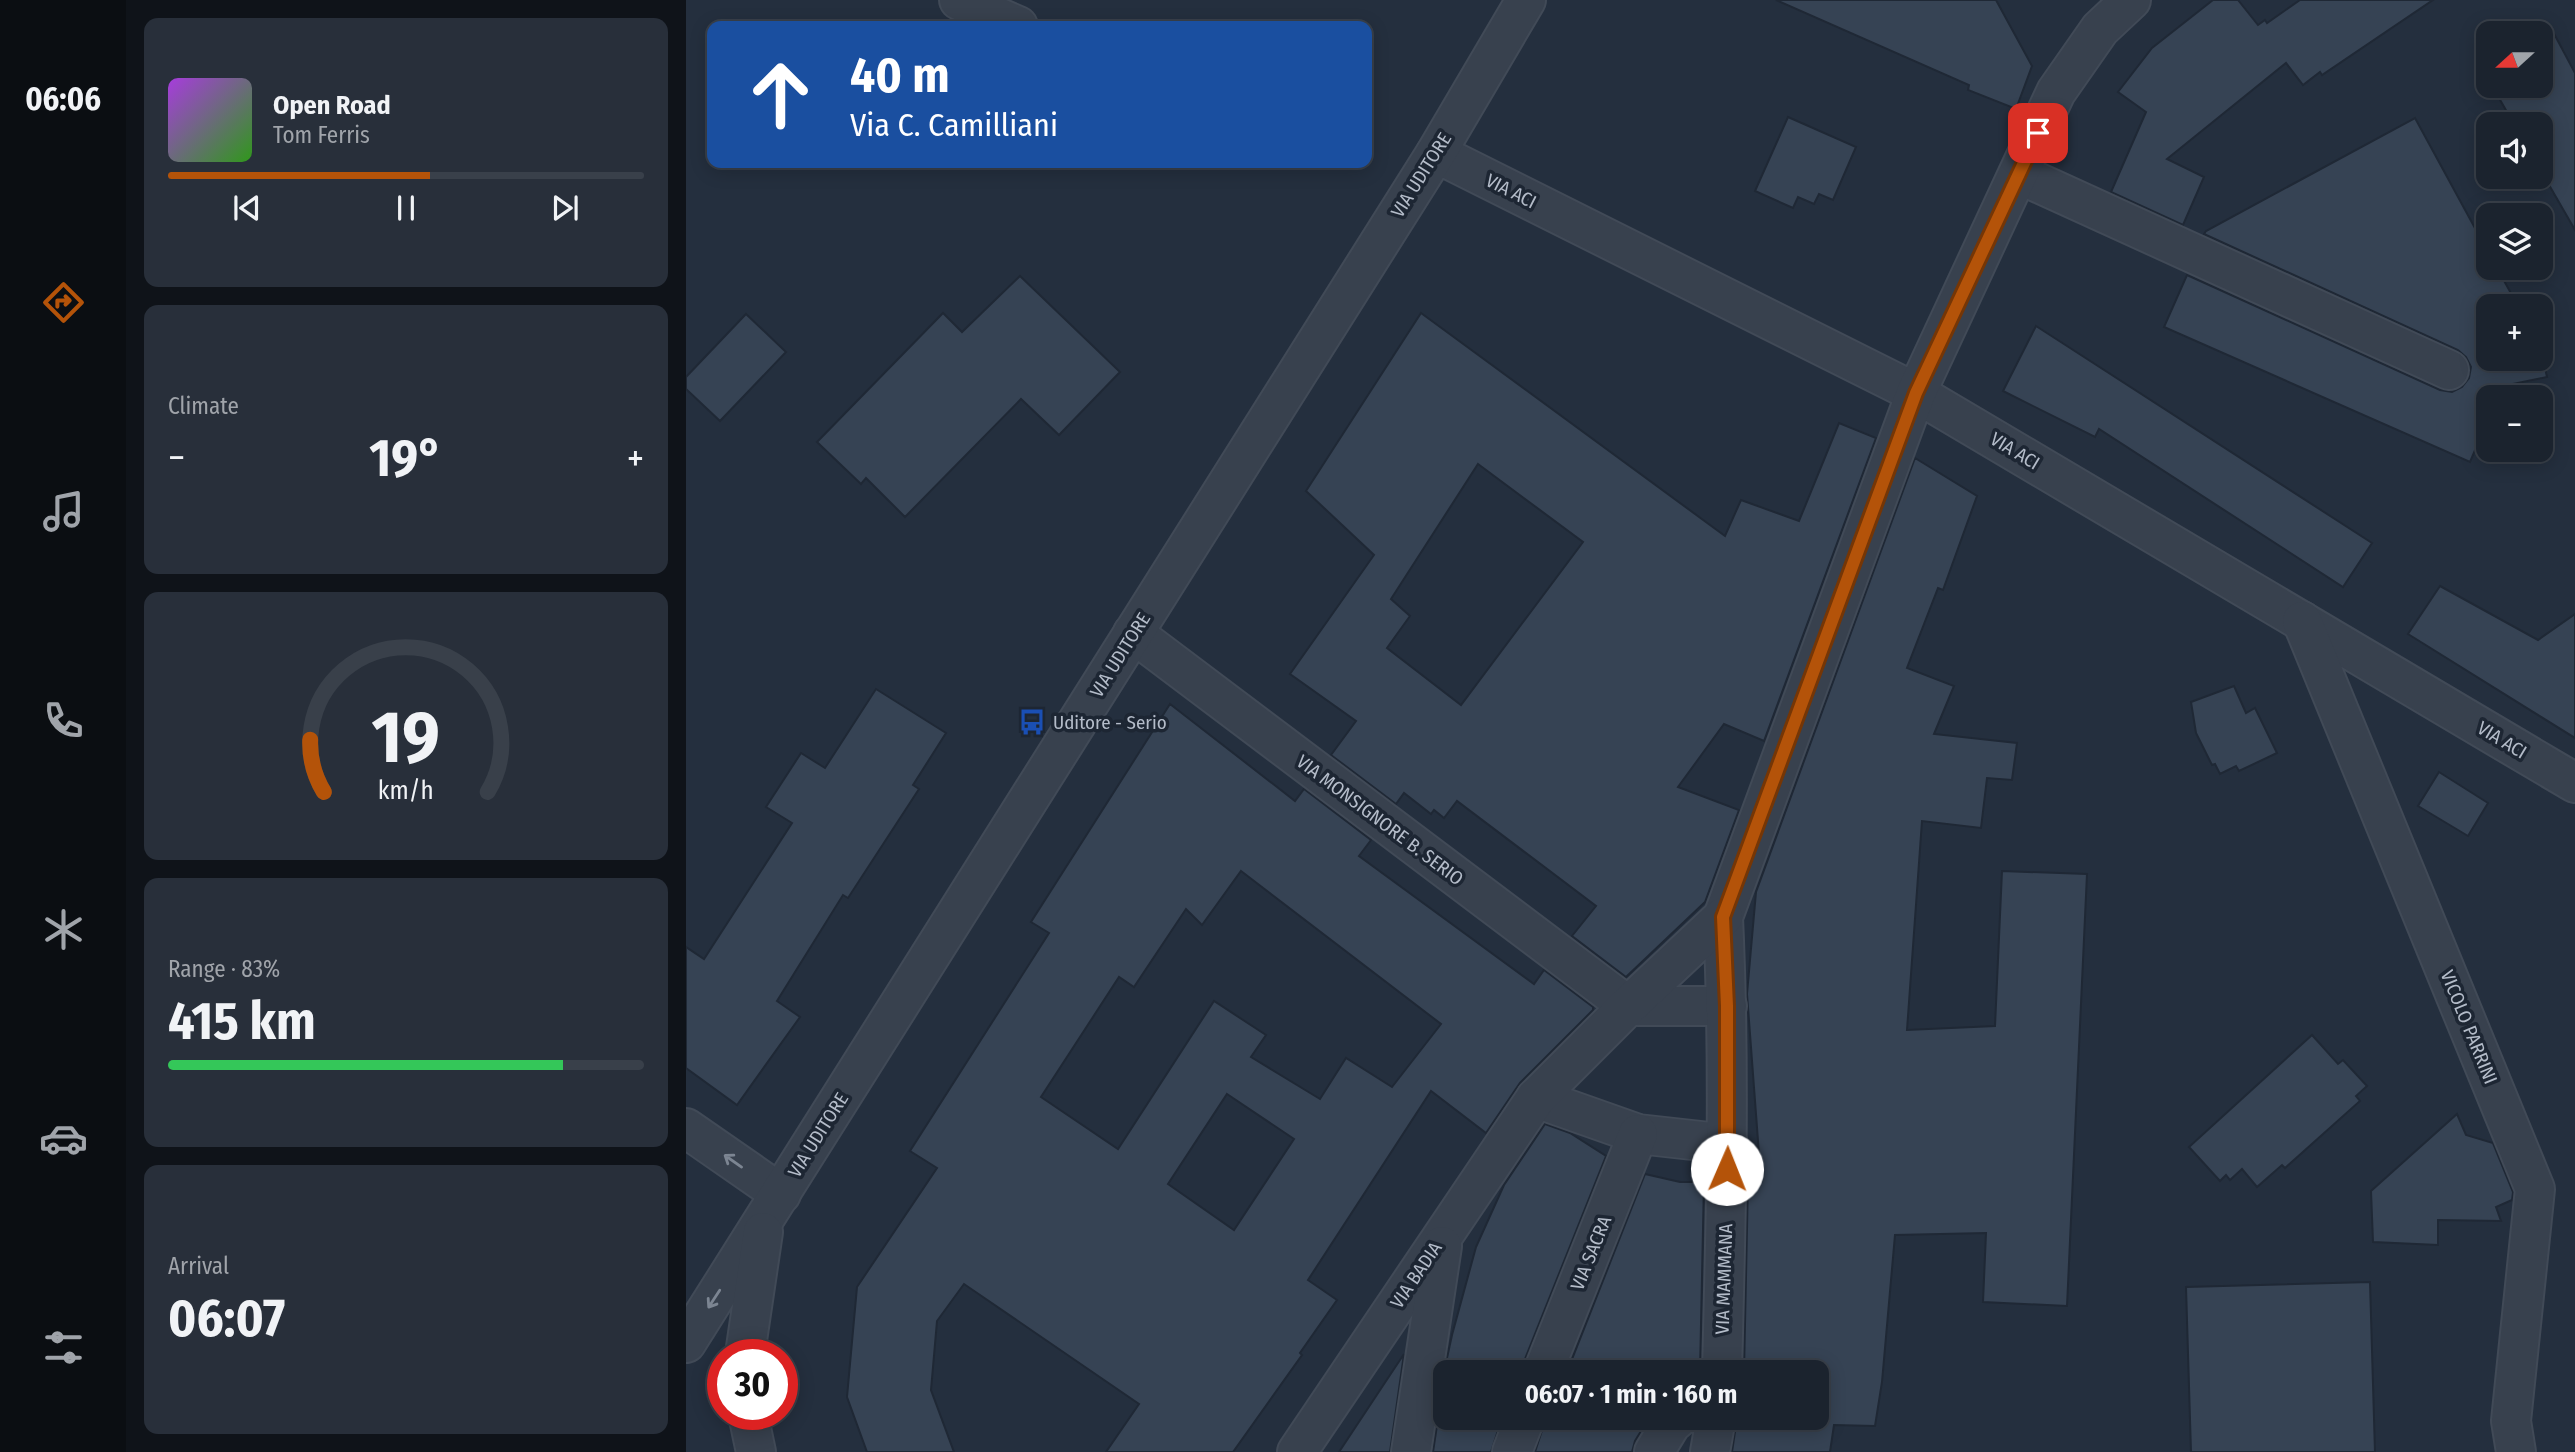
<!DOCTYPE html>
<html lang="en">
<head>
<meta charset="utf-8">
<style>
	:root { --surface:#1b232e; --page:#282f3a; --text:#f1f3f6; --muted:#a0a4aa; --line:#39404a; --accent:#b45309 }
	body { margin:0; font-family:"Fira Sans Condensed",sans-serif; background:var(--page); color:var(--text); height:100vh; display:flex; flex-direction:column; font-size:26px; white-space:nowrap }
	* { box-sizing:border-box; margin:0 }
	p { font-size:23px; color:var(--muted) }
	.icon { flex:none; width:38px; height:38px; fill:none; stroke:currentColor; stroke-width:2; stroke-linecap:round; stroke-linejoin:round }
	.map { position:relative; flex:1; overflow:hidden }
	.drawer { display:flex; flex-direction:column; gap:18px; padding:18px; background:#0f1319; width:560px }
	.drawer>* { flex:none }
	.top-card { position:absolute; left:21px; top:21px; width:665px; height:147px; border-radius:14px; box-shadow:0 4px 18px #0003,0 0 0 2px var(--line); background:#1a4fa0; color:#fff; overflow:hidden }
	.needle { width:46px; rotate:249deg }
	.fabs { position:absolute; left:1790px; top:21px; display:grid; gap:14px }
	.fabs a { display:grid; place-items:center; width:77px; height:77px; border-radius:14px; background:var(--surface); box-shadow:0 4px 18px #0003,0 0 0 2px var(--line); font-size:35px }
	.speed { position:absolute; left:21px; top:1339px; display:flex; gap:14px; font-size:35px; font-weight:700; text-align:center }
	.speed>* { display:grid; place-content:center; width:91px; height:91px; border-radius:50%; background:var(--surface); box-shadow:0 4px 18px #0003,0 0 0 2px var(--line); line-height:1 }
	.speed .limit { border:10px solid #d22; background:#fff; color:#111 }
	.pin { position:absolute; display:grid; place-items:center; width:60px; height:60px; color:#fff; margin:-30px; border-radius:14px; box-shadow:0 4px 10px #0006 }
	.me { position:absolute; width:77px; margin:-38px; rotate:1deg; stroke-linejoin:round; filter:drop-shadow(0 0 5px #0008) }
	.turn { display:flex; align-items:center; gap:24px; height:147px; padding:0 28px; font-size:32px }
	.turn .icon { width:91px; height:91px; stroke-width:2.5 }
	.turn b { display:block; font-size:49px; line-height:60px }
	.big { font-size:52px; font-weight:700; line-height:1.1 }
	.drawer .tile { flex:1; display:flex; flex-direction:column; justify-content:center; gap:10px; min-width:0; padding:0 24px; border-radius:14px; background:var(--page) }
	.drawer .dial { align-items:center; gap:0 }
	.dial svg { height:182px; overflow:visible; fill:none; stroke:var(--line); stroke-width:7; stroke-linecap:round; text-anchor:middle }
	.dial text { fill:var(--text); stroke:none }
	.song { display:flex; align-items:center; gap:21px }
	.cover { width:84px; height:84px; border-radius:10px; background:linear-gradient(135deg,hsl(280 70% 55%),hsl(110 70% 35%)) }
	.played { height:7px; border-radius:4px; background:linear-gradient(90deg,var(--accent) 55%,var(--line) 55%) }
	.keys { display:flex; justify-content:space-around; direction:ltr }
	.heat { display:flex; justify-content:space-between; align-items:center; font-size:38px; direction:ltr }
	.charge { height:10px; border-radius:5px; background:linear-gradient(90deg,#34c759 83%,var(--line) 0) }
	.trip { position:absolute; left:747px; top:1360px; width:396px; height:70px; border-radius:14px; background:var(--surface); box-shadow:0 4px 18px #0003,0 0 0 2px var(--line); font-weight:700; line-height:70px; text-align:center }
	main { display:flex; flex:1; min-height:0 }
	.dock { display:flex; flex-direction:column; width:126px; justify-content:space-around; align-items:center; background:#0b0e12; color:var(--muted) }
	.dock .icon { width:49px; height:49px }
	.dock .current { color:var(--accent) }
	.dock b { font-size:32px; color:var(--text) }
	.map>svg:first-child { display:block }
	.building { fill:#364354; stroke:#1f2835; stroke-width:2; fill-rule:evenodd }
	.lines { fill:none; stroke-linecap:round; stroke-linejoin:round }
	.minor-casing { stroke:#414a57; stroke-width:42 }
	.minor { stroke:#38414e; stroke-width:38 }
	.oneway { stroke:#7c8592 }
	.route-casing { stroke:#753606; stroke-width:18 }
	.route { stroke:#b45309; stroke-width:12 }
	.labels { text-anchor:middle; dominant-baseline:central; stroke-width:7; stroke-linejoin:round; paint-order:stroke }
	.street-label { font-size:19px; fill:#b4bcc9; stroke:#1d2633 }
	.poi-label { font-size:19px; fill:#b4bcc9; stroke:#1d2633; text-anchor:start }
</style>
</head>
<body>
<main>
<nav class="dock">
<b>06:06</b>
<svg class="icon current" aria-label="directions" viewBox="0 0 24 24"><path d="M12 3l9 9-9 9-9-9zM9 14v-3h6M13 9l2 2-2 2"/></svg>
<svg class="icon" aria-label="music" viewBox="0 0 24 24"><path d="M9 18V5l10-2v13"/><circle cx="6" cy="18" r="3"/><circle cx="16" cy="16" r="3"/></svg>
<svg class="icon" aria-label="phone" viewBox="0 0 24 24"><path d="M5 4h4l2 5-3 2q2 4 5 5l2-3 5 2v4C11 20 4 13 5 4z"/></svg>
<svg class="icon" aria-label="climate" viewBox="0 0 24 24"><path d="M12 3v18M4 7l16 10M4 17L20 7"/></svg>
<svg class="icon" aria-label="car" viewBox="0 0 24 24"><path d="M5 17H2v-5l4-1 3-4h7l3 4 3 1v5h-3M9 17h6M6 11h13"/><circle cx="7" cy="17" r="2"/><circle cx="17" cy="17" r="2"/></svg>
<svg class="icon" aria-label="filters" viewBox="0 0 24 24"><path d="M4 7h16M4 17h16"/><circle cx="9" cy="7" r="2"/><circle cx="15" cy="17" r="2"/></svg>
</nav>
<section class="drawer">
<div class="tile">
<div class="song"><i class="cover"></i><div><b>Open Road</b><p>Tom Ferris</p></div></div>
<div class="played"></div>
<div class="keys"><svg class="icon" aria-label="previous" viewBox="0 0 24 24"><path d="M18 5L8 12l10 7zM5 5v14"/></svg><svg class="icon" aria-label="pause" viewBox="0 0 24 24"><path d="M8 5v14M16 5v14"/></svg><svg class="icon" aria-label="next" viewBox="0 0 24 24"><path d="M6 5l10 7-10 7zM19 5v14"/></svg></div>
</div>
<div class="tile"><p>Climate</p>
<div class="heat"><a>−</a><b class="big">19°</b><a>+</a></div>
</div>
<div class="tile dial"><svg viewBox="0 0 100 80">
<path d="M14 69A42 42 0 1 1 86 69"/>
<path d="M14 69A42 42 0 0 1 8 46" stroke="#b45309"/>
<text x="50" y="56" font-size="32" font-weight="700">19</text>
<text x="50" y="72" font-size="11">km/h</text>
</svg></div>
<div class="tile"><p>Range · 83%</p><b class="big">415 km</b><div class="charge"></div></div>
<div class="tile"><p>Arrival</p><b class="big">06:07</b></div>
</section>
<div class="map">
<svg width="1889" height="1452" viewBox="0 0 1889 1452">
	<rect width="100%" height="100%" fill="#242f3e"/>
	<g class="building">
		<path d="M1090,0H1310L1346,66L1330,109L1282,90L1283,85Z"/>
		<path d="M1527,0H1552L1572,25L1579,20L1581,23L1614,0H1747L1636,75L1634,72L1617,85L1600,63L1481,159L1518,177L1497,225L1425,192L1460,112L1432,92L1466,48Z"/>
		<path d="M1865,28L1889,73V230L1855,171V124H1828L1806,86H1855V33Z"/>
		<path d="M1102,117L1170,147L1147,200L1133,194L1128,204L1112,197L1107,208L1069,191Z"/>
		<path d="M1729,118L1802,252V268H1811L1832,306H1802V359H1855V349L1861,377L1802,389V420L1784,462L1478,327L1501,275L1754,390L1766,392L1776,387L1783,378L1785,367L1780,357L1772,350L1518,234L1520,231Z"/>
		<path d="M334,276L434,372L373,435L335,399L219,517L180,478L175,484L131,442L257,313L276,332Z"/>
		<path d="M735,313L1039,536L1055,500L1113,521L1153,423L1190,438L1078,741L1038,724L992,787L1053,810L1019,902L940,977L886,936L910,906L771,801L758,818L748,810L745,814L718,793L710,804L645,755L670,721L604,674L688,555L620,491ZM792,464L897,542L775,705L701,648L724,616L705,599Z"/>
		<path d="M60,314L100,352L34,421L0,389V377Z"/>
		<path d="M1350,326L1686,543L1657,587L1413,429L1409,437L1317,391Z"/>
		<path d="M1229,458L1291,496L1257,590L1252,588L1221,668L1268,686L1248,734L1331,743L1326,780L1301,778L1295,828L1236,821L1221,1030L1309,1026L1316,871L1401,874L1381,1306L1297,1302L1300,1233L1209,1235L1196,1382L1189,1426L1148,1425L1144,1452H1046L1051,1418H1130V1372H1058L1062,1181H1075L1061,994L1070,892Z"/>
		<path d="M1754,586L1852,640L1889,614V738L1722,634Z"/>
		<path d="M1548,686L1560,713L1569,708L1591,753L1553,771L1550,766L1534,774L1529,764L1526,765L1510,733L1505,702Z"/>
		<path d="M190,689L260,733L227,785L233,789L162,898L157,895L91,1001L114,1017L51,1105L0,1068V947L18,959L106,823L80,807L115,753L139,768Z"/>
		<path d="M484,704L609,801L618,789L685,840L673,856L848,984L858,970L907,1007V1010L834,1083L800,1133L745,1091L622,1280L651,1300L614,1353L616,1355L547,1452H420L453,1404L278,1284L251,1321L245,1390L268,1452H181L161,1397L171,1287L251,1168L224,1151L363,933L345,922ZM555,871L755,1024L706,1087L660,1058L634,1099L565,1057L580,1035L528,1001L432,1149L355,1097L433,977L448,987L500,909L516,925ZM541,1094L608,1139L548,1230L482,1184Z"/>
		<path d="M1753,772L1802,803L1782,836L1732,806Z"/>
		<path d="M1626,1035L1652,1064L1657,1060L1681,1086L1670,1096L1674,1101L1599,1168L1596,1165L1571,1187L1556,1169L1544,1180L1540,1175L1534,1181L1503,1147Z"/>
		<path d="M1771,1114L1780,1135L1807,1143L1827,1192L1826,1200L1810,1207L1815,1221L1752,1220V1245L1687,1242L1685,1191Z"/>
		<path d="M859,1124L884,1133L920,1156L837,1364L836,1372H760V1418H816L805,1452H747L761,1358L766,1335L790,1247L818,1185Z"/>
		<path d="M959,1174L994,1182H1018L1014,1372H881Z"/>
		<path d="M1684,1282L1689,1452H1505L1500,1287Z"/>
		<path d="M718,1354L704,1452H653L704,1375Z"/>
		<path d="M860,1418H963L949,1441L946,1452H849Z"/>
	</g>
	<g class="lines">
		<g class="minor-casing">
			<g id="minor">
				<path d="M273,0L332,26"/>
				<path d="M750,153L1230,393L1889,783"/>
				<path d="M1333,174L1763,370"/>
				<path d="M1616,621L1849,1189L1825,1421L1830,1452"/>
				<path d="M447,633L942,1006H1041"/>
				<path d="M850,1098L952,1134L1042,1144"/>
				<path d="M0,1128L95,1194"/>
				<path d="M0,1343L750,153L840,0"/>
				<path d="M59,1354L77,1232"/>
				<path d="M857,1372L952,1134"/>
				<path d="M1036,1372C1040,1220 1044,1069 1037,917L1230,393L1370,92L1414,29L1445,0"/>
				<path d="M62,1414L70,1452"/>
				<path d="M611,1452L850,1098L942,1006L1037,917"/>
				<path d="M725,1452L756,1246"/>
				<path d="M826,1452L839,1418"/>
				<path d="M968,1452L985,1424L992,1418"/>
				<path d="M1024,1452L1030,1418"/>
			</g>
		</g>
		<use href="#minor" class="minor"/>
	</g>
	<defs><path id="oneway-shaft" d="M-6 0H5M1.5-3L5.5 0L1.5 3" fill="none" stroke-width="1.6" stroke-linecap="round" stroke-linejoin="round" transform="scale(1.75)"/></defs>
	<g class="oneway">
		<use href="#oneway-shaft" transform="translate(47 1161) rotate(-145)"/>
		<use href="#oneway-shaft" transform="translate(28 1299) rotate(123)"/>
	</g>
	<g class="lines">
		<g class="route-casing">
			<path id="route" d="M1041,1169V1006L1037,917L1230,393L1352,133"/>
		</g>
		<use href="#route" class="route"/>
	</g>
	<defs>
		<g id="bus-bare" transform="scale(2.1)"><path d="M-5-6H5V4H4V6H2V4H-2V6H-4V4H-5ZM-3.5-4V0h7V-4ZM-3.5 1.2v1.5H-2V1.2ZM2 1.2v1.5H3.5V1.2Z" fill="#1a4fb4" stroke="#1d2633" stroke-width="2.5" paint-order="stroke"/></g>
	</defs>
	<g fill-rule="evenodd">
		<use href="#bus-bare" x="346" y="722"/>
	</g>
	<g class="labels">
		<g class="street-label">
			<text transform="translate(735 175) rotate(-58)">VIA UDITORE</text>
			<text transform="translate(825 191) rotate(27)">VIA ACI</text>
			<text transform="translate(1329 451) rotate(31)">VIA ACI</text>
			<text transform="translate(434 655) rotate(-58)">VIA UDITORE</text>
			<text transform="translate(1816 740) rotate(31)">VIA ACI</text>
			<text transform="translate(694 820) rotate(37)">VIA MONSIGNORE B. SERIO</text>
			<text transform="translate(1783 1027) rotate(68)">VICOLO PARRINI</text>
			<text transform="translate(132 1135) rotate(-58)">VIA UDITORE</text>
			<text transform="translate(905 1253) rotate(-68)">VIA SACRA</text>
			<text transform="translate(730 1275) rotate(-56)">VIA BADIA</text>
			<text transform="translate(1038 1279) rotate(-88)">VIA MAMMANA</text>
		</g>
		<g class="poi-label">
			<text x="367" y="722">Uditore - Serio</text>
		</g>
	</g>
</svg>
<div class="fabs">
<a><svg class="needle" viewBox="-14 -14 28 28"><path d="M0-13l5 13h-10z" fill="#e53935"/><path d="M0 13l5-13h-10z" fill="#a0a4aa"/></svg></a>
<a><svg class="icon" aria-label="sound" viewBox="0 0 24 24"><path d="M4 9h4l5-4v14l-5-4H4zM17 9q2 3 0 6"/></svg></a>
<a><svg class="icon" aria-label="layers" viewBox="0 0 24 24"><path d="M12 4l9 5-9 5-9-5zM3 14l9 5 9-5"/></svg></a>
<a>+</a>
<a>−</a>
</div>
<div class="speed"><div class="limit">30</div></div>
<div class="pin" style="left:1352px;top:133px;background:#d93025"><svg class="icon" aria-label="arrive" viewBox="0 0 24 24"><path d="M6 21V4h12l-3 4 3 4H6"/></svg></div>
<svg class="me" style="left:1041px;top:1169px" viewBox="-20 -20 40 40"><circle r="19" fill="#fff"/><path d="M0-13L10 11 0 6-10 11z" fill="#b45309"/></svg>
<div class="trip">06:07 · 1 min · 160 m</div>
<div class="top-card">
<div class="turn"><svg class="icon" aria-label="ahead" viewBox="0 0 24 24"><path d="M12 20V5M6 11l6-6 6 6"/></svg><div><b>40 m</b>Via C. Camilliani</div></div>
</div>
</div>
</main>
</body>
</html>
